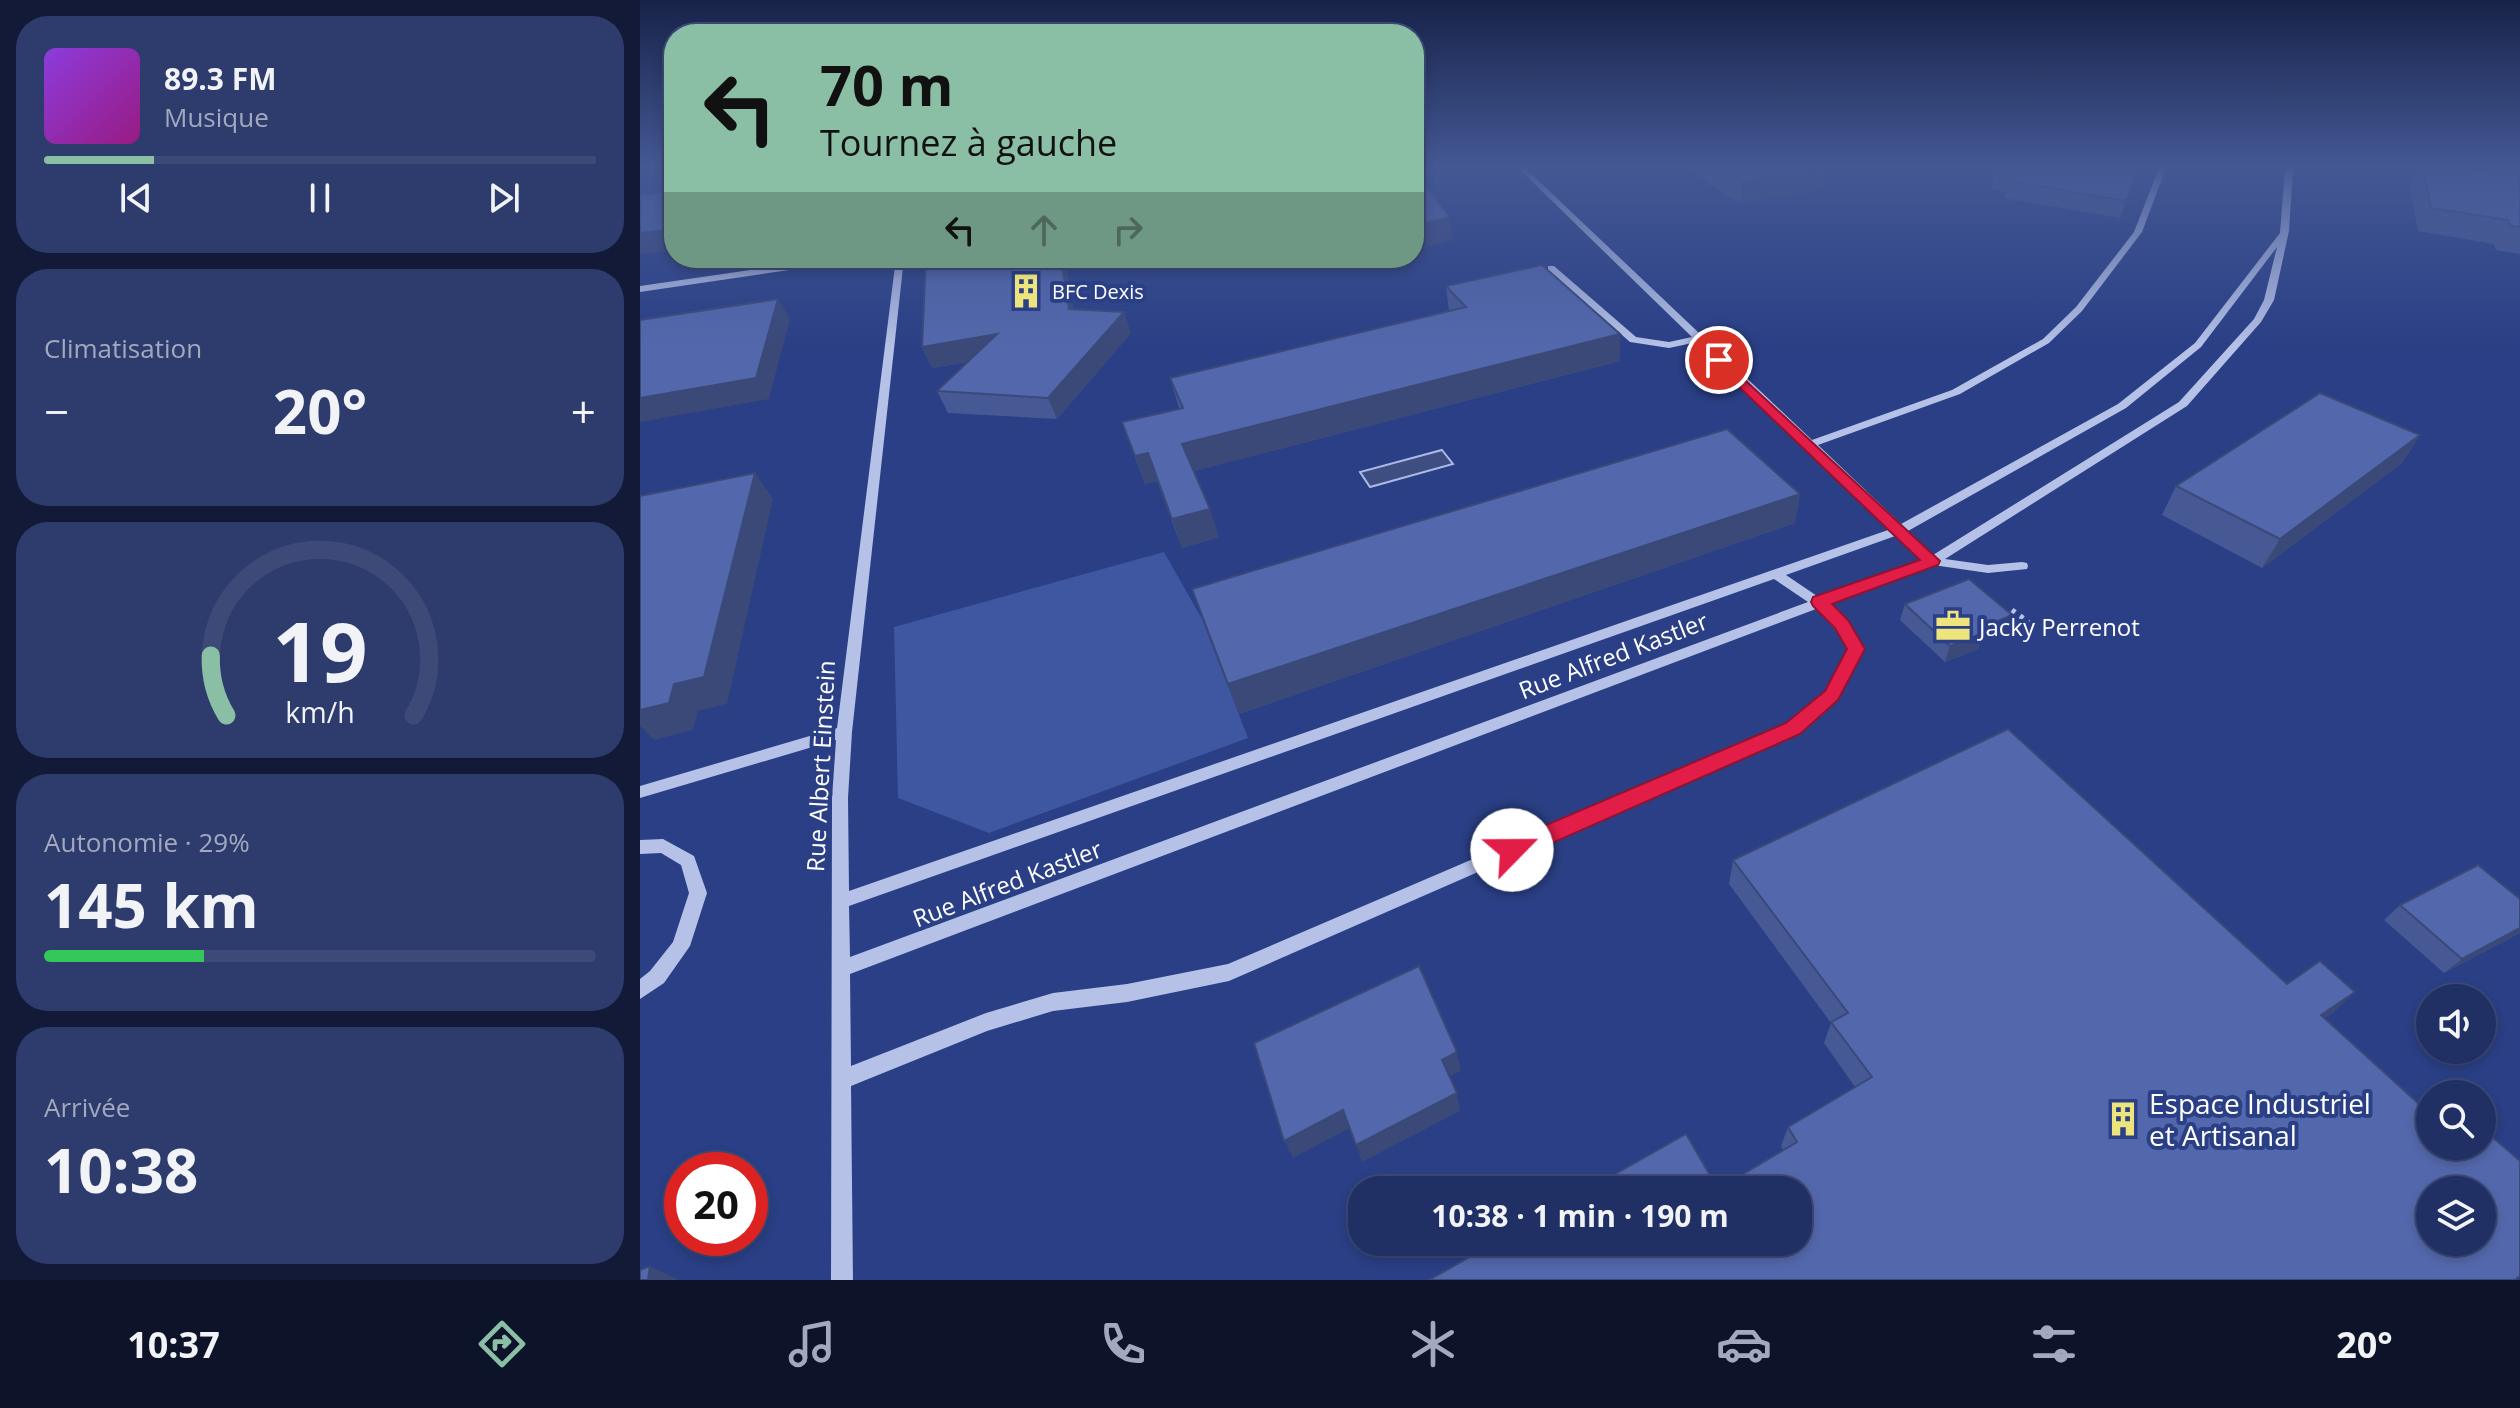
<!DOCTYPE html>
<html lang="fr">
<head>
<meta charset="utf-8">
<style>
	:root { --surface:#202f64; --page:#2d3b6d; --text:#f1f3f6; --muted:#a2a9bf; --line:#3d4a78; --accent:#8abfa5 }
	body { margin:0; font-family:"Open Sans",sans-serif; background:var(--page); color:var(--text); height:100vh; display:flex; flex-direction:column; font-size:30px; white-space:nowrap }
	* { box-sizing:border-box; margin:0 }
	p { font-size:26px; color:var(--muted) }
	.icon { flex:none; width:44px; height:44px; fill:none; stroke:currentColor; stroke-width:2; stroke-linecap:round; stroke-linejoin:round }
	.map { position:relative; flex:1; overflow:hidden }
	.panel { display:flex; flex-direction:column; gap:16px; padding:16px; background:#121a37; width:640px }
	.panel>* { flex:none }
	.hud { position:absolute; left:24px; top:24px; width:760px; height:244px; border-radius:32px; box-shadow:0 4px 12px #0003,0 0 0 2px var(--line); background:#8abfa5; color:#111; overflow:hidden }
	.buttons { position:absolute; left:1776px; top:984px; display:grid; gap:16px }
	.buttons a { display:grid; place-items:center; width:80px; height:80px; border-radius:50%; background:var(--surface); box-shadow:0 4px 12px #0003,0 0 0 2px var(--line); font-size:40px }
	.speed { position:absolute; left:24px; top:1152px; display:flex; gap:16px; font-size:40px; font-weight:700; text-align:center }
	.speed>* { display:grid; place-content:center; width:104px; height:104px; border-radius:50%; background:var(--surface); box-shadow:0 4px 12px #0003,0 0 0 2px var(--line); line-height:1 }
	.speed .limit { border:12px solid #d22; background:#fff; color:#111 }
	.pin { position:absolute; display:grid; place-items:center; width:68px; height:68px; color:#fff; margin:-34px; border:4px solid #fff; border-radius:50%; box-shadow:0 2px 8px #0007 }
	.me { position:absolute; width:88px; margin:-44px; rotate:67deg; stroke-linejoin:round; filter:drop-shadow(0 0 6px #0008) }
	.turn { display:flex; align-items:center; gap:28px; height:168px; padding:0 24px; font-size:36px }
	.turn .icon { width:104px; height:104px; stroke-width:2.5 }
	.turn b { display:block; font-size:56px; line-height:68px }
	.lanes { display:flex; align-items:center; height:76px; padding:0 24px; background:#0003; justify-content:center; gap:40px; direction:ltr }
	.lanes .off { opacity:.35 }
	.big { font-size:60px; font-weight:700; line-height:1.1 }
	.panel .card { flex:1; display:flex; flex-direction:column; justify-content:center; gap:12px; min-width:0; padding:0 28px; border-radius:32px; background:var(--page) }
	.panel .dial { align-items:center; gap:0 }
	.dial svg { height:208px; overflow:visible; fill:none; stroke:var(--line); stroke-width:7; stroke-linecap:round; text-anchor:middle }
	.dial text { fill:var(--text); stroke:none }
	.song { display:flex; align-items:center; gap:24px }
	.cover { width:96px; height:96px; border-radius:12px; background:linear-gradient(135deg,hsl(270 70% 55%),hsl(310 70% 35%)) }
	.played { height:8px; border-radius:4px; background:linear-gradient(90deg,var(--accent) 20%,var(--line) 20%) }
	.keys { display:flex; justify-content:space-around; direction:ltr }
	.heat { display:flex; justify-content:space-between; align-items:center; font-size:44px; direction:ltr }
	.charge { height:12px; border-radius:6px; background:linear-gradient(90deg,#34c759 29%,var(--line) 0) }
	.trip { position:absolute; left:708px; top:1176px; width:464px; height:80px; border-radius:32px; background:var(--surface); box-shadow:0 4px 12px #0003,0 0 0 2px var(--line); font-weight:700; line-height:80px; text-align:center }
	.tabs { display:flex; height:128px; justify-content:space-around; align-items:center; background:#0d1328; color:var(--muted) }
	.tabs .icon { width:56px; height:56px }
	.tabs .on { color:var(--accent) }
	.tabs b { font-size:36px; color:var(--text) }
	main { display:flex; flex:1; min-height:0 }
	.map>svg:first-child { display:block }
	.green { fill:#3f57a1 }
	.water { fill:#3f4e81; stroke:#aabae7; stroke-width:2 }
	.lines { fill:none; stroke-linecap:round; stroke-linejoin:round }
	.path { stroke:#b5c1e7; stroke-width:5; stroke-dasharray:4 6; stroke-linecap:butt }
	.minor { fill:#b5c1e7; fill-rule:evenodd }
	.wall { fill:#475994 }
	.shaded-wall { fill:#3a4978 }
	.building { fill:#5368ac; stroke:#3a4978; stroke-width:2; fill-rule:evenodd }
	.route { fill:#e11d48; stroke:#92132f; stroke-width:2 }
	.labels { text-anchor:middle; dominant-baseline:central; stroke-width:8; stroke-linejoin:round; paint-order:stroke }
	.far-poi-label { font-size:20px; fill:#fff; stroke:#2a3f85; text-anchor:start }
	.poi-label { font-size:24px; fill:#fff; stroke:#2a3f85; text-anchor:start }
	.street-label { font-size:24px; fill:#fff; stroke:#2a3f85 }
	.near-poi-label { font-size:28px; fill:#fff; stroke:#2a3f85; text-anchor:start }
</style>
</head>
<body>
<main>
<section class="panel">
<div class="card">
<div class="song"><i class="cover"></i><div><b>89.3 FM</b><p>Musique</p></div></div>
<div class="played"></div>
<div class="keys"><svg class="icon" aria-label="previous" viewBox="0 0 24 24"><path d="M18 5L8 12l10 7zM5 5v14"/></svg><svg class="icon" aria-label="pause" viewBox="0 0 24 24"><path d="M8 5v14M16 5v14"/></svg><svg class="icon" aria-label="next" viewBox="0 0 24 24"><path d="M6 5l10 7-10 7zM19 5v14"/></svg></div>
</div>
<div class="card"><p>Climatisation</p>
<div class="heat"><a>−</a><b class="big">20°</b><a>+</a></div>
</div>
<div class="card dial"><svg viewBox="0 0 100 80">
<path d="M14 69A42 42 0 1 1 86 69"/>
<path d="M14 69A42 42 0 0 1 8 46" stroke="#8abfa5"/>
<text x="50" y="56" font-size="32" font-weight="700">19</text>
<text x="50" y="72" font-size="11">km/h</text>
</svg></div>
<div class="card"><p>Autonomie · 29%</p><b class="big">145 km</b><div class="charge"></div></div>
<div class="card"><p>Arrivée</p><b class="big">10:38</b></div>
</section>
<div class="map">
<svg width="1880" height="1280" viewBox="0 0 1880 1280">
	<rect width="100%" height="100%" fill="#2a3f85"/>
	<path class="green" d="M524,552L562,619L608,738L349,833L258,798L254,627Z"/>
	<path class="water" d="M802,450L813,464L730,487L720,472Z"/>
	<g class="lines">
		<path class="path" d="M1372,610L1394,626"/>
		<g class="minor">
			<path d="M878,168H885L1172,440L1312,390L1403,339L1436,307L1494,232L1519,168H1526L1502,232L1442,311L1409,343L1320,394L1178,445L1261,524L1478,404L1555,343L1640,233L1645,168H1653L1649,231L1634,300L1621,322L1547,406L1305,559L1348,565L1382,562L1387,563L1388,566L1387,569L1348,573L1293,565L1188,605L1204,621L1223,649L1197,699L1158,732L589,981L487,1002L413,1011L347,1031L211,1086L213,1280H191L192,798L196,740L0,798V786L197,728L256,258H264L212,732L208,798L209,891L1251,529L1164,447L1057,342L1029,348L990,342L908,270V266H914L996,337L1029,342L1052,337ZM1637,247L1624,300L1614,319L1539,402L1293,555L1268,531L1486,408L1561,347ZM1258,535L1283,560L1180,598L1146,575ZM1134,579L1168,602L210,957L209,906ZM1176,609L1194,628L1209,649L1187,691L1148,724L588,964L487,984L413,993L346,1013L211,1066L210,974Z"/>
			<path d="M192,258H214L210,261L0,292V286Z"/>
			<path d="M23,839L54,856L67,893L50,946L24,983L0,999V979L10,971L33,942L49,893L41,865L21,853L0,854V840Z"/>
		</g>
	</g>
	<g class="wall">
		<path d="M1047,168H1186L1183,189L1100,204Z"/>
		<path d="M1497,168L1480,218L1364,198L1366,192L1351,189L1355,172Z"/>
		<path d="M1778,168H1825L1846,171L1847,168L1880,169V254L1856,250L1854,244L1778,231L1769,184Z"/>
		<path d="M732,258H768L757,266L745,269Z"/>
		<path d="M806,286L980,334V361L554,471L579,537L542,548L517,481L505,484L482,422L539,408L530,378L809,311Z"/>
		<path d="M433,310L491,333L417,419L308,413L297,391L328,362L292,368L282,347Z"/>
		<path d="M1780,435L1762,463L1622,568L1522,515L1536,486Z"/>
		<path d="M1160,494L1155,523L599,714L552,589Z"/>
		<path d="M1265,604L1372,615L1366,631L1341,641L1338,649L1305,662L1260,620Z"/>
		<path d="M1093,860L1647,984L1692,1014L1078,1189L1143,1150L1141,1146L1148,1127L1215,1087L1184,1043L1191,1023L1089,884Z"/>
		<path d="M1760,905L1880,933L1804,973L1744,920Z"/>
	</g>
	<g class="shaded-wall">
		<path d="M774,168H820L774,175Z"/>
		<path d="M1177,168H1186L1183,189L1100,204L1102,181Z"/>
		<path d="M810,217L812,240L781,249L774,254V228L779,225Z"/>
		<path d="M34,229V250L0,254V233Z"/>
		<path d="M421,258H425L437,330L429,309Z"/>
		<path d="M744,258H768L757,266L745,269Z"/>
		<path d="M138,299L150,319L129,399L0,422V398Z"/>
		<path d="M484,312L491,333L417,419L408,398Z"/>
		<path d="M357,334L366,355L292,368L282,347Z"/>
		<path d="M980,334V361L551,472L542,444Z"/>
		<path d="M1780,435L1762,463L1622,568L1640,539Z"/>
		<path d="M508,453L517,481L505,484L495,456Z"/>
		<path d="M115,473L133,499L87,704L58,711L53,730L14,740L0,726V700Z"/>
		<path d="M1160,494L1155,523L599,714L588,684Z"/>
		<path d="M570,509L579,537L542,548L532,519Z"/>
		<path d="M1372,615L1366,631L1341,641L1338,649L1305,662L1310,646L1339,629Z"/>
		<path d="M1880,928V933L1804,973L1822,959Z"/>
		<path d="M1715,992L1692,1014L1658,1036L1681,1015Z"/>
		<path d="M817,1052L821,1071L806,1078L802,1060Z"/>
		<path d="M817,1093L820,1111L722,1162L716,1145Z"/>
		<path d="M703,1110L710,1128L653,1158L644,1141Z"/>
		<path d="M10,1266L39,1280H8Z"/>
	</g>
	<g class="building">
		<path d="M1082,168H1177L1102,181Z"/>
		<path d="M1358,168H1497L1486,201L1369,181L1373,175L1355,172Z"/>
		<path d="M1783,168H1825L1852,172L1851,168L1880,169V227L1870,226L1868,220L1791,208Z"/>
		<path d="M774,171L810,217L779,225L774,228Z"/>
		<path d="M34,191V229L0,233V195Z"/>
		<path d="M286,258H421L429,309L484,312L408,398L297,391L357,334L282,347Z"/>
		<path d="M902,265L980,334L542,444L570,509L532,519L508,453L495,456L482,422L543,408L530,378L826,307L806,286Z"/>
		<path d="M138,299L116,378L0,398V320Z"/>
		<path d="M1680,393L1780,435L1640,539L1536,486Z"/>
		<path d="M1087,429L1160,494L588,684L552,589Z"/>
		<path d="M115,473L64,677L34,684L29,703L0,710V496Z"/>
		<path d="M1329,579L1372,615L1339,629L1344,633L1310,646L1265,604Z"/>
		<path d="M1368,729L1647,984L1680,961L1715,992L1681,1015L1790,1114V1146H1842V1128L1880,1161V1276L1875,1280H789L856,1242H1158V1190H947L1046,1134L1078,1189L1157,1142L1148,1127L1232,1077L1191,1022L1208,1013L1093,860ZM1790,1190H1842V1242H1790Z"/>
		<path d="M1838,865L1880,899V928L1822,959L1760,905Z"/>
		<path d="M779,966L817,1052L802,1060L817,1093L716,1145L703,1110L644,1141L614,1043Z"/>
		<path d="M10,1266L8,1280H0V1270Z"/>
	</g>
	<linearGradient id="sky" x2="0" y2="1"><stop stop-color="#172349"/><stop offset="0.48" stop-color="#445894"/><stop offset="1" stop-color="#445894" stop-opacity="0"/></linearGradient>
	<rect width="1880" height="347" fill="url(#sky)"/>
	<path class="route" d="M1079,356L1300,561L1298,565L1192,604L1208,620L1225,649L1198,700L1160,734L880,857L872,859L864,857L861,850L864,843L1146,723L1185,691L1207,649L1195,628L1173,606L1171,602L1173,597L1280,560L1074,363V357Z"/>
	<defs>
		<g id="building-bare" transform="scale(2.76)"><path d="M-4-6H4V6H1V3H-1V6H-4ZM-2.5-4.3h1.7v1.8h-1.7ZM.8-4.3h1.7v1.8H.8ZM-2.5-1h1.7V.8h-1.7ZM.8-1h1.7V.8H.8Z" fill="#ede47d" stroke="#2a3f85" stroke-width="2.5" paint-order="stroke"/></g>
		<g id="office-bare" transform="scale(2.76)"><path d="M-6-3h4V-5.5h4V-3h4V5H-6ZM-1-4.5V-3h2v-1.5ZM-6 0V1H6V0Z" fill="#ede47d" stroke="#2a3f85" stroke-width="2.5" paint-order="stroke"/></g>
	</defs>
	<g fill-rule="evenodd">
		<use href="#building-bare" x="386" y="291"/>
		<use href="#office-bare" x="1313" y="626"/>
		<use href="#building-bare" x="1483" y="1119"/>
	</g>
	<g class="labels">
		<g class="far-poi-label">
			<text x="412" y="291">BFC Dexis</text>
		</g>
		<g class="poi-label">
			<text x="1339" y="626">Jacky Perrenot</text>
		</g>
		<g class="street-label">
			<text transform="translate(973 655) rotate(-21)">Rue Alfred Kastler</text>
			<text transform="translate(180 766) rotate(-87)">Rue Albert Einstein</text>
			<text transform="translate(367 883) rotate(-21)">Rue Alfred Kastler</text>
		</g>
		<g class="near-poi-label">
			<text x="1509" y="1103">Espace Industriel<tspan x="1509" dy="32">et Artisanal</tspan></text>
		</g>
	</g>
</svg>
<div class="buttons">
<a><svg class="icon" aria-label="sound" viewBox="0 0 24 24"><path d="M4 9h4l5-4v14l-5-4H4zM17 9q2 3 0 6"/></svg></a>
<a><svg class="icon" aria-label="search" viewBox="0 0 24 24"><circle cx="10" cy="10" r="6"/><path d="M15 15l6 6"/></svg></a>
<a><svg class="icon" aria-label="layers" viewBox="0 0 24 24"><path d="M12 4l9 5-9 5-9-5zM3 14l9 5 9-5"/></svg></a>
</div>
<div class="speed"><div class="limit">20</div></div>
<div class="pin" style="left:1079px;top:360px;background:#d93025"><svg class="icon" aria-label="arrive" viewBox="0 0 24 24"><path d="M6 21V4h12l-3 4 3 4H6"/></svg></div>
<svg class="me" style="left:872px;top:850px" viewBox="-20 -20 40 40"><circle r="19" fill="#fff"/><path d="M0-13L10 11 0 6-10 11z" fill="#e11d48"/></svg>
<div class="trip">10:38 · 1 min · 190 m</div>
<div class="hud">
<div class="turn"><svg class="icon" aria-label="left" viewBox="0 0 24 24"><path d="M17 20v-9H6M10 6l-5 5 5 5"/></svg><div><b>70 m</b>Tournez à gauche</div></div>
<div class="lanes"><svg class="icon" aria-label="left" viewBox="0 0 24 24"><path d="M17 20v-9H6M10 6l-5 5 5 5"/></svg><svg class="icon off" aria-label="ahead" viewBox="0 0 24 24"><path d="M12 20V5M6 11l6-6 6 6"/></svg><svg class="icon off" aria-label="right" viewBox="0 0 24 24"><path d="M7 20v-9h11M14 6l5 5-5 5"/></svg></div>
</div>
</div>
</main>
<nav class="tabs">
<b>10:37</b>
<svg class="icon on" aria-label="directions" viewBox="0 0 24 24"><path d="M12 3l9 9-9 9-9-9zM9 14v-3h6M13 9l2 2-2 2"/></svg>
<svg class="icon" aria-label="music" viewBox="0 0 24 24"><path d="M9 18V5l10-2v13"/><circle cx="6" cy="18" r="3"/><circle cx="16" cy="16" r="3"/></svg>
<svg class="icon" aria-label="phone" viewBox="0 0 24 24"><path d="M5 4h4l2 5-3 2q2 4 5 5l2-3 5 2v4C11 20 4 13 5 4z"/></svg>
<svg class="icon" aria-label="climate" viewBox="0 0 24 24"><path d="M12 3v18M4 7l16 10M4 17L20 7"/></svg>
<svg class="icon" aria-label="car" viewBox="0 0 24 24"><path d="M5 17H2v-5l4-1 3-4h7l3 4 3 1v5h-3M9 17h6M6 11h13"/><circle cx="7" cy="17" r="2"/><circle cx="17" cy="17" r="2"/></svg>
<svg class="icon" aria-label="filters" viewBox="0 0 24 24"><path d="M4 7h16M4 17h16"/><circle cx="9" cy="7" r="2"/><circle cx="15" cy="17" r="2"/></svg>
<b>20°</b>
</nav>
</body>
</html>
